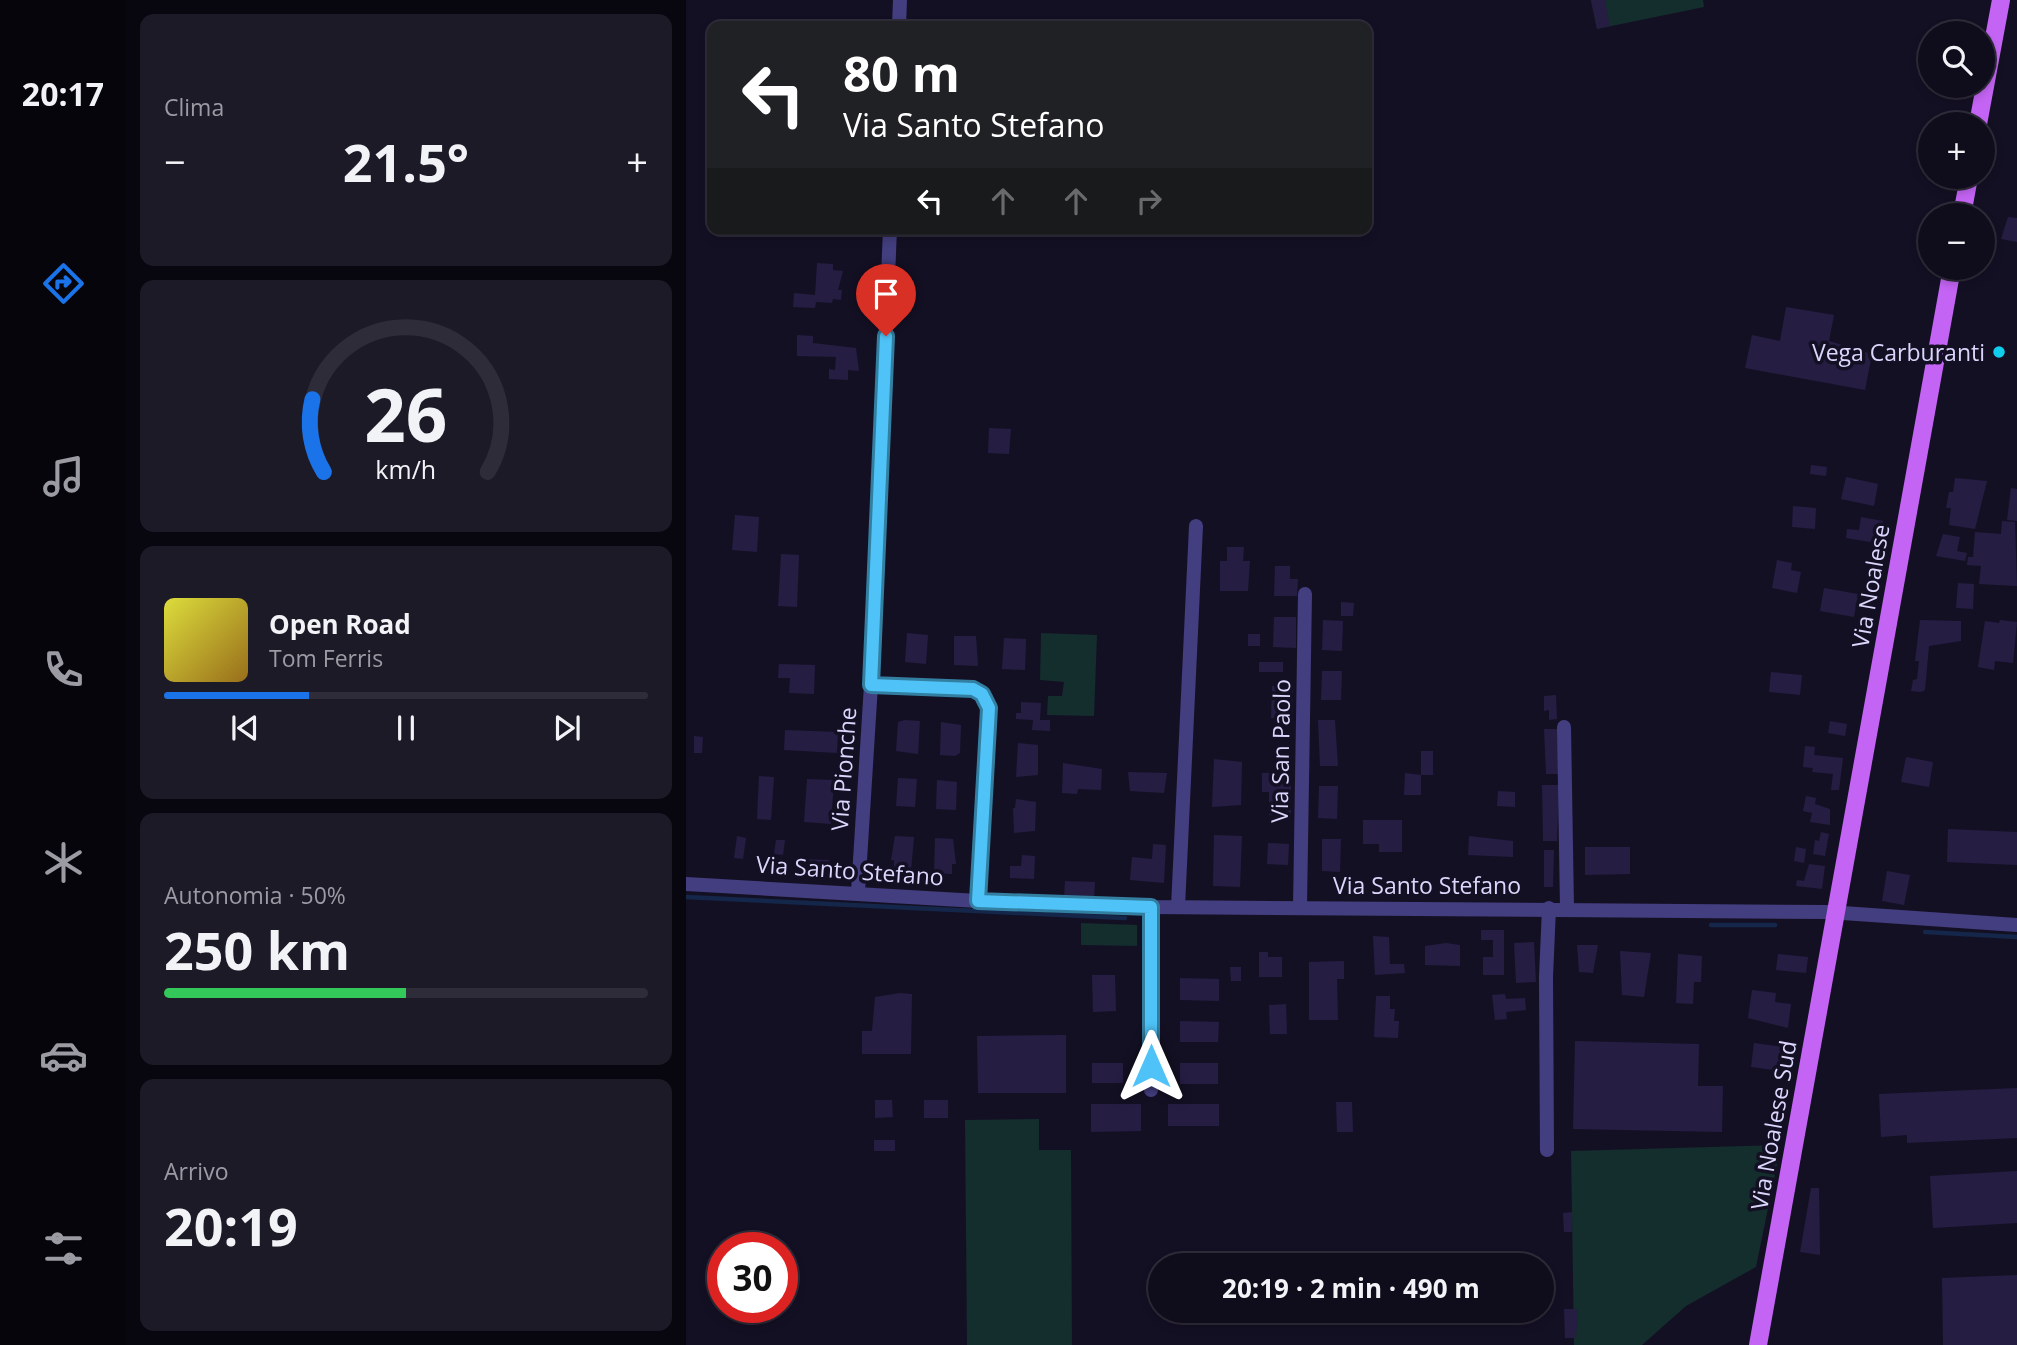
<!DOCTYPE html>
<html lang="it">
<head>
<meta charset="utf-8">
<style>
	:root { --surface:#0f0c1b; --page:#1d1a28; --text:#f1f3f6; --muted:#9b9ba3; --line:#2f2c3a; --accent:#1a73e8 }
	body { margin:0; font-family:"Open Sans",sans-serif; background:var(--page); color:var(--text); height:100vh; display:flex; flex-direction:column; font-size:26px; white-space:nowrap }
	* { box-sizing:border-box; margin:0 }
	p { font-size:23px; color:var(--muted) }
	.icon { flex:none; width:38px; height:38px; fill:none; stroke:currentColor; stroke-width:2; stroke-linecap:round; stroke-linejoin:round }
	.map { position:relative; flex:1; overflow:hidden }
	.sheet { display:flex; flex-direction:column; gap:14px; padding:14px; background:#08070f; width:560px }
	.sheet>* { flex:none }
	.banner { position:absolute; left:21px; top:21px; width:665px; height:214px; border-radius:14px; box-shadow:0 4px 10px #0003,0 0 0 2px var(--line); background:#202124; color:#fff; overflow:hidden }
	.fabs { position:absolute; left:1232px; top:21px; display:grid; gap:14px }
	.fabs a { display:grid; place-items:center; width:77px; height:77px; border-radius:50%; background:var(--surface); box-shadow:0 4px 10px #0003,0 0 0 2px var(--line); font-size:35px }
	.speed { position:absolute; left:21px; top:1232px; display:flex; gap:14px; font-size:35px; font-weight:700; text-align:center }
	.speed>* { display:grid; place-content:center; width:91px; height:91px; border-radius:50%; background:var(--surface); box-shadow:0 4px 10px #0003,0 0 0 2px var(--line); line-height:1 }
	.speed .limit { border:10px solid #d22; background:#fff; color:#111 }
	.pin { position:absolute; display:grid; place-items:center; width:60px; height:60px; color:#fff; margin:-72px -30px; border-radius:50% 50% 50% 0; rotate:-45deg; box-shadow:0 0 7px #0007 }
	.pin .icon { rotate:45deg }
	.me { position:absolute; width:77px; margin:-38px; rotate:0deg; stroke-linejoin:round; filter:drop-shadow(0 0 5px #0008) }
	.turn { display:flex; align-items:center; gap:24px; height:147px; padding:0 21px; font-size:32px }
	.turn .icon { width:91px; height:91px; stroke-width:2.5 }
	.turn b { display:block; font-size:49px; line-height:60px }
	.lanes { display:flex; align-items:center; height:66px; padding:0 21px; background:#0003; justify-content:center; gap:35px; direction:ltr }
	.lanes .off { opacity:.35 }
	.big { font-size:52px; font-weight:700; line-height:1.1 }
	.sheet .tile { flex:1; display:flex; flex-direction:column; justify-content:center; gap:10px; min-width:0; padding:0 24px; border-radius:14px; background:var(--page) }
	.sheet .dial { align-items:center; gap:0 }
	.dial svg { height:182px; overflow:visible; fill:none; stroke:var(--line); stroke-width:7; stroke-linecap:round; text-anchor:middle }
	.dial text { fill:var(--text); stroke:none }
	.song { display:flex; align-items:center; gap:21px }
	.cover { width:84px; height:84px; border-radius:10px; background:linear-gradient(135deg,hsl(60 70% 55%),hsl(40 70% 35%)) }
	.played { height:7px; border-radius:4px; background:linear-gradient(90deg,var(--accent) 30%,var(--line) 30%) }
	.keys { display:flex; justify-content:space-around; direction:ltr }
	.heat { display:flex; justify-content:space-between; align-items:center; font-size:38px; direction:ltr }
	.charge { height:10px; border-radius:5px; background:linear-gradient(90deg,#34c759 50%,var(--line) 0) }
	.trip { position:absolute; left:462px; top:1253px; width:406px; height:70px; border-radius:35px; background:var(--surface); box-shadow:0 4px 10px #0003,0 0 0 2px var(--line); font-weight:700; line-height:70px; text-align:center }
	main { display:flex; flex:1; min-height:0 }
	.tab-bar { display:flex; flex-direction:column; width:126px; justify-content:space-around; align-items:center; background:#06050b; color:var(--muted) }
	.tab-bar .icon { width:49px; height:49px }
	.tab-bar .on { color:var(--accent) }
	.tab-bar b { font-size:32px; color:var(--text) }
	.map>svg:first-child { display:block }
	.green { fill:#142d2d }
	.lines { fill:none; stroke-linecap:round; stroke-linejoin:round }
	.stream { stroke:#14274a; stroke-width:4.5 }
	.building { fill:#261d43 }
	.minor { stroke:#433e7f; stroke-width:14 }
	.primary { stroke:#c464f4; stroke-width:18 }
	.route-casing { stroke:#337fa1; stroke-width:18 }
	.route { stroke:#4fc3f7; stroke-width:12 }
	.poi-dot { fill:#10cfed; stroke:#141024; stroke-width:2.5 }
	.labels { text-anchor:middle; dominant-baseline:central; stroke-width:7; stroke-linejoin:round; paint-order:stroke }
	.poi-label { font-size:23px; fill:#dbd6fc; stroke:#141024; text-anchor:end }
	.street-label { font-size:23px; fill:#dbd6fc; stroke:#141024 }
</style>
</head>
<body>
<main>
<nav class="tab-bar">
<b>20:17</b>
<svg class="icon on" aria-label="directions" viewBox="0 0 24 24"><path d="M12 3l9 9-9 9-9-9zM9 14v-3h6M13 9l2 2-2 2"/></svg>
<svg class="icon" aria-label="music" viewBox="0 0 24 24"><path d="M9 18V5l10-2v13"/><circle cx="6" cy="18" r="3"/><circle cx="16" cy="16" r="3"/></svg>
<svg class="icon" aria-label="phone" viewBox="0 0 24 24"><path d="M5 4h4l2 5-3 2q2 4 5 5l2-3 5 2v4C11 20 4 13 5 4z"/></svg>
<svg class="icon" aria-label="climate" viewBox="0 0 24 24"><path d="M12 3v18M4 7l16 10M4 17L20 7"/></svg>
<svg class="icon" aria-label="car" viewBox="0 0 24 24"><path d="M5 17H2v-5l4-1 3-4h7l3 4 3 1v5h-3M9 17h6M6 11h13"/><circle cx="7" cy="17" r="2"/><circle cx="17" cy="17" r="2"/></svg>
<svg class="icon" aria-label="filters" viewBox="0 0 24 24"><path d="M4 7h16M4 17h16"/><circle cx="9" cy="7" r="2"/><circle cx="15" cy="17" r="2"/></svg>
</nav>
<section class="sheet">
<div class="tile"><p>Clima</p>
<div class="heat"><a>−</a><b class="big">21.5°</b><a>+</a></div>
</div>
<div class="tile dial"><svg viewBox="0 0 100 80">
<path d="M14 69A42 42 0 1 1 86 69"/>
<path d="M14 69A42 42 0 0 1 9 37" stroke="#1a73e8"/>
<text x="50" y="56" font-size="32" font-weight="700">26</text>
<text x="50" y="72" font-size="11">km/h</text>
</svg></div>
<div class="tile">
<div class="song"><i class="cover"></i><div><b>Open Road</b><p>Tom Ferris</p></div></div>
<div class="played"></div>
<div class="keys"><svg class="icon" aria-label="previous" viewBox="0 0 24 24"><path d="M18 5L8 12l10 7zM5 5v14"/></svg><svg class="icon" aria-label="pause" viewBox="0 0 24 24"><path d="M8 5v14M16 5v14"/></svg><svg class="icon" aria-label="next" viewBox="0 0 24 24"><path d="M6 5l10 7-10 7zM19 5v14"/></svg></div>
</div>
<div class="tile"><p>Autonomia · 50%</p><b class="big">250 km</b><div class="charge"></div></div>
<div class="tile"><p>Arrivo</p><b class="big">20:19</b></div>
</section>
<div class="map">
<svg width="1331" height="1345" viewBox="0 0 1331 1345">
	<rect width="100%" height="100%" fill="#141024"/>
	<g class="green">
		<path d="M905,0H1017L1018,7L911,29Z"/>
		<path d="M355,633L411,635L408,716L361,715L362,696H376L378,682L354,680Z"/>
		<path d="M395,923L451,925V946L395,945Z"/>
		<path d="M353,1119V1150H385L386,1345H281L279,1120Z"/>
		<path d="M1095,1145L1070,1267L1000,1306L956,1345H888L885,1151Z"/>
	</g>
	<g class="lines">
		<g class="stream">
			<path d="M0,897L439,918"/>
			<path d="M1025,925H1089"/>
			<path d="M1239,932L1331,937"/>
		</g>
	</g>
	<g class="building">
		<path d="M905,0H919L924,26L911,29Z"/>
		<path d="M1322,217L1331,218V242L1315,239Z"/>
		<path d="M131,263L147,264V270L157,271L152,290H156L155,300L147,299L146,303L130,302L129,308L107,307L108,293L129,295Z"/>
		<path d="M1100,307L1148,315L1143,341L1186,354L1179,390L1059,368L1066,335L1094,341Z"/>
		<path d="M111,335L127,336V343L170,348L173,371L162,370V380L143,379V369L149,370L150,357L111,356Z"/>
		<path d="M303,428L325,429L323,454L302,453Z"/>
		<path d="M1125,465L1141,467L1140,476L1124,474Z"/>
		<path d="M1160,477L1192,484L1188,506L1155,499Z"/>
		<path d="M1269,478L1301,481L1289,529L1263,525L1265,508H1260L1263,492H1267Z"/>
		<path d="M1325,488L1331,489V521L1321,520Z"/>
		<path d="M1107,506L1130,508L1129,529L1106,527Z"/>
		<path d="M49,515L73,517L71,552L46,550Z"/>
		<path d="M1175,517L1197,521L1196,544L1160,538L1161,529L1173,530Z"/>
		<path d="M1316,521L1329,522L1331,586L1293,584L1295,566L1281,565L1282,557H1287L1289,532L1315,534Z"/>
		<path d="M1257,534L1274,537L1271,551L1281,553L1279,561L1250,556Z"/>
		<path d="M541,547H558L557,561H564L562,591H534V561H541Z"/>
		<path d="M95,554L113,555L111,607L92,606Z"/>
		<path d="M1091,560L1106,563L1105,570L1115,572L1111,593L1086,588Z"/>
		<path d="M589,566H604V579H612L611,596H588Z"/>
		<path d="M1272,583L1288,584L1287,609L1270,608Z"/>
		<path d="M1138,588L1172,594L1168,617L1134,611Z"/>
		<path d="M655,602L668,603L667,616H655Z"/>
		<path d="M588,617H610V648L587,647Z"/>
		<path d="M637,620L657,621L656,651L636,650Z"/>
		<path d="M1234,620L1275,621V641L1243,646L1239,690L1235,692L1225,691L1227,680L1231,679L1233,661H1229Z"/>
		<path d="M1314,620L1331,622L1327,663L1309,661L1308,670L1292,667L1299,621L1313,623Z"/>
		<path d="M221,633L242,635L240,664L219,662Z"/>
		<rect x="562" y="634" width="12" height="12"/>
		<path d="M268,636H290L292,666L268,665Z"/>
		<path d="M318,638L340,639L339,670L316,669Z"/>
		<rect x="573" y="662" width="24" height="10"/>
		<path d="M93,664L129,665L128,694L103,693L104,678H92Z"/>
		<path d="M636,671H656L655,700H635Z"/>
		<path d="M1085,672L1116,675L1114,695L1083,692Z"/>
		<path d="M586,686L607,687L606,719L585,718Z"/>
		<path d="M870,695L871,719L863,720V710L858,711V696Z"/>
		<path d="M335,702L355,703L354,720H364V731L346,730L347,720L330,719V713H335Z"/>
		<path d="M219,720L234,721L232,754L210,751L212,722Z"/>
		<path d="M632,720H649L652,766H634Z"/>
		<path d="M1144,721L1161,724L1159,736L1142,733Z"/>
		<path d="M255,722L275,725L274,753L269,756L254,755Z"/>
		<path d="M858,729H873L875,774H860Z"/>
		<path d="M99,730L152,732L151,753L98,750Z"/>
		<path d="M8,736L17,737L16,753H8Z"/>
		<path d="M332,743L352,745V775L330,777Z"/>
		<path d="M1119,746L1129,747L1128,755L1157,758L1153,790H1145L1147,774L1126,772L1127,768L1117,767Z"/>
		<rect x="735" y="751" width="12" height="24"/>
		<path d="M1220,757L1247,762L1243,787L1215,782Z"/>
		<path d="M528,759L556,762L555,805L526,807Z"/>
		<path d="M377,763L416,769L415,790L392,789L391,794L376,793Z"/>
		<path d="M442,772L481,773L478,793L444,791Z"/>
		<path d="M576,773H593L592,783H605V815H583V792H576Z"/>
		<path d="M719,773L735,775V795H718Z"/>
		<path d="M73,776L88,777L85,820L71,819Z"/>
		<path d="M212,778L231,779L229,807L210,806Z"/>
		<path d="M121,779L148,780L145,824L118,822Z"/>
		<path d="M251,780L271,782L270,810L250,809Z"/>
		<path d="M856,785H873L871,841H857Z"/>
		<path d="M633,786H652L651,819L632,818Z"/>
		<path d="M812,791L829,792V807L811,806Z"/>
		<path d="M1120,796L1130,798L1129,804L1144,809V825L1124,822L1126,813L1117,811Z"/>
		<path d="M330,799L350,802L349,831L328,833L327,808H329Z"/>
		<path d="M677,820H716V852H693V844H677Z"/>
		<path d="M1262,829L1331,832V865L1261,862Z"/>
		<path d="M1135,832L1143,834L1139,856L1127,854L1129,840L1133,841Z"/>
		<path d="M528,835L556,836L554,887L527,886Z"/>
		<path d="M51,836L60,838L57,859L48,858Z"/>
		<path d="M209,836L228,837L225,871L208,870V860H205Z"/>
		<path d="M783,836L827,841V857L782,855Z"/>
		<path d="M249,838L267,839L270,864H266V874L248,873Z"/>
		<path d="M636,839H655L654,872L636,871Z"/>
		<path d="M90,840H99L97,855L88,854Z"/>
		<path d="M582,843L603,844L602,865L581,864Z"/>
		<path d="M467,844L480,845L478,883L444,880L446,857L466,859Z"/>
		<path d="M899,847H944V874L899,875Z"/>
		<path d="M1110,847L1120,849L1118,863L1108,861Z"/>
		<path d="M858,850H868L867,887H858Z"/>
		<path d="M336,855L349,856L348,879L324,878V866H335Z"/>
		<path d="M114,859L143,860V879L113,876Z"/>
		<path d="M1123,864L1139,866L1136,889L1110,886L1111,880L1118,881Z"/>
		<path d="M1201,871L1224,875L1218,905L1196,901Z"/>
		<path d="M379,881L409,882L408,899L378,898Z"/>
		<path d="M795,930H818V975H797V957H807V940H795Z"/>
		<path d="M687,936L703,937L704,964H718L719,973L689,975Z"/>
		<path d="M848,942L850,982L830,983L828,943Z"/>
		<path d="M760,943L774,945V966L739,965V946Z"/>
		<path d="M891,945H912L907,973L893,972Z"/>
		<path d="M934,951L965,953L958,997L936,995Z"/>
		<path d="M573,952H582V957H596V977H573Z"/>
		<path d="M992,954L1016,956L1015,982H1008L1007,1004L990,1003Z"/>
		<path d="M1092,954L1122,957L1120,973L1090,970Z"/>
		<path d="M658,961V979H651L652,1020H623V962Z"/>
		<path d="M544,967H555V981H545Z"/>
		<path d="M406,975H429L430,1011L407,1012Z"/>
		<path d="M494,978L533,979V1001L494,1000Z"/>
		<path d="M1066,990L1090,993L1089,1002L1105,1004L1102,1028L1062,1018Z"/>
		<path d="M214,993L226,994L225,1054H176V1031H186L189,997Z"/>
		<path d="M819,994L820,999L839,998L840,1010L820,1012L821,1019L809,1020L806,995Z"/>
		<path d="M690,996H704V1009H709L708,1021H713L712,1038L688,1037Z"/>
		<path d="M600,1004L601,1034H584L583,1005Z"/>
		<path d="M494,1021L533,1022L532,1042H494Z"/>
		<path d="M380,1035V1093H292L291,1036Z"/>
		<path d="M889,1041L1013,1044L1012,1086H1037L1036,1132L887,1129Z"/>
		<path d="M1068,1043L1098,1047L1095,1071L1065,1067Z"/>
		<rect x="406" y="1063" width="31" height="20"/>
		<rect x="494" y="1063" width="38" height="21"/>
		<path d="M1331,1088V1138L1221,1143V1135L1195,1137L1193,1094Z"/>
		<path d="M189,1100H206L207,1117L189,1118Z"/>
		<rect x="238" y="1100" width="24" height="18"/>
		<path d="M650,1102H666L667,1132H651Z"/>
		<path d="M405,1104H455V1131L405,1132Z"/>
		<rect x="482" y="1104" width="51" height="22"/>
		<rect x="188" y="1140" width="21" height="11"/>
		<path d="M1331,1171V1223L1247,1228L1244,1176Z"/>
		<path d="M1125,1188H1133L1134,1255L1114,1252Z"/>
		<path d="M886,1212V1232H878L877,1213Z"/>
		<path d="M1331,1275V1345H1257L1256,1278Z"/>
		<path d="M878,1309H892L890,1338H879Z"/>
	</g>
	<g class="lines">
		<g class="minor">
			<path d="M213,26L214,0"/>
			<path d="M185,685L287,689L296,694L303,708L292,901"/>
			<path d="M878,727L881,908"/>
			<path d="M0,884L292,901L465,907L1142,912L1331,925"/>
			<path d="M172,892L185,685L204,229"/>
			<path d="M492,907L510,526"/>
			<path d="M614,907L619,594"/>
			<path d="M465,1090V907"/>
			<path d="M861,1150L860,977L863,908"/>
		</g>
		<g class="primary">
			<path d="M1292,124L1315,0"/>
			<path d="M1276,215L1283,177"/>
			<path d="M1072,1345L1266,268"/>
		</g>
	</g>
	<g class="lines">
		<g class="route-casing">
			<path id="route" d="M200,336L185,685L287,689L296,694L303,708L292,901L465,907V1066"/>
		</g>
		<use href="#route" class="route"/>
	</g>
	<circle class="poi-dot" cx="1313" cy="352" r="7"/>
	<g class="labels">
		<g class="poi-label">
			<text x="1299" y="352">Vega Carburanti</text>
		</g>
		<g class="street-label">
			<text transform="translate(1184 586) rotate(-80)">Via Noalese</text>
			<text transform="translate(594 751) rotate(-89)">Via San Paolo</text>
			<text transform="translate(157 769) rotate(-86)">Via Pionche</text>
			<text transform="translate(164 870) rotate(4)">Via Santo Stefano</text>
			<text x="741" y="885">Via Santo Stefano</text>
			<text transform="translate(1087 1125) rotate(-80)">Via Noalese Sud</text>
		</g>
	</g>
</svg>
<div class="fabs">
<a><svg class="icon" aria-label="search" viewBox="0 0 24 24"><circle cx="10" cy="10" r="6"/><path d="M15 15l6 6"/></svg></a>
<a>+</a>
<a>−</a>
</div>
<div class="speed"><div class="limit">30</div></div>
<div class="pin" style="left:200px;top:336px;background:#d93025"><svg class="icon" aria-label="arrive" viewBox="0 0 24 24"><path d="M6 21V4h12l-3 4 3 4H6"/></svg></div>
<svg class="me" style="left:465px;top:1066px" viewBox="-20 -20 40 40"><path d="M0-17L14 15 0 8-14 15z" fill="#4fc3f7" stroke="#fff" stroke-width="4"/></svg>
<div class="trip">20:19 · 2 min · 490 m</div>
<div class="banner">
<div class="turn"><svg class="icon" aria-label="left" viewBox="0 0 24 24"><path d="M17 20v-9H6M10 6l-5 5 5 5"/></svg><div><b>80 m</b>Via Santo Stefano</div></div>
<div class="lanes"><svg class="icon" aria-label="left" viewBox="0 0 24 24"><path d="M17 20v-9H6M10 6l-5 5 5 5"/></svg><svg class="icon off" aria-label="ahead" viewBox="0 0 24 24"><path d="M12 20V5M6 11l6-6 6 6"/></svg><svg class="icon off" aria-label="ahead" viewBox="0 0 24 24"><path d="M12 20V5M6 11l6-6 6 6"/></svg><svg class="icon off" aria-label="right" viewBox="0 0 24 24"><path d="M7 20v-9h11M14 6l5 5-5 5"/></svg></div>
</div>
</div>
</main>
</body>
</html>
